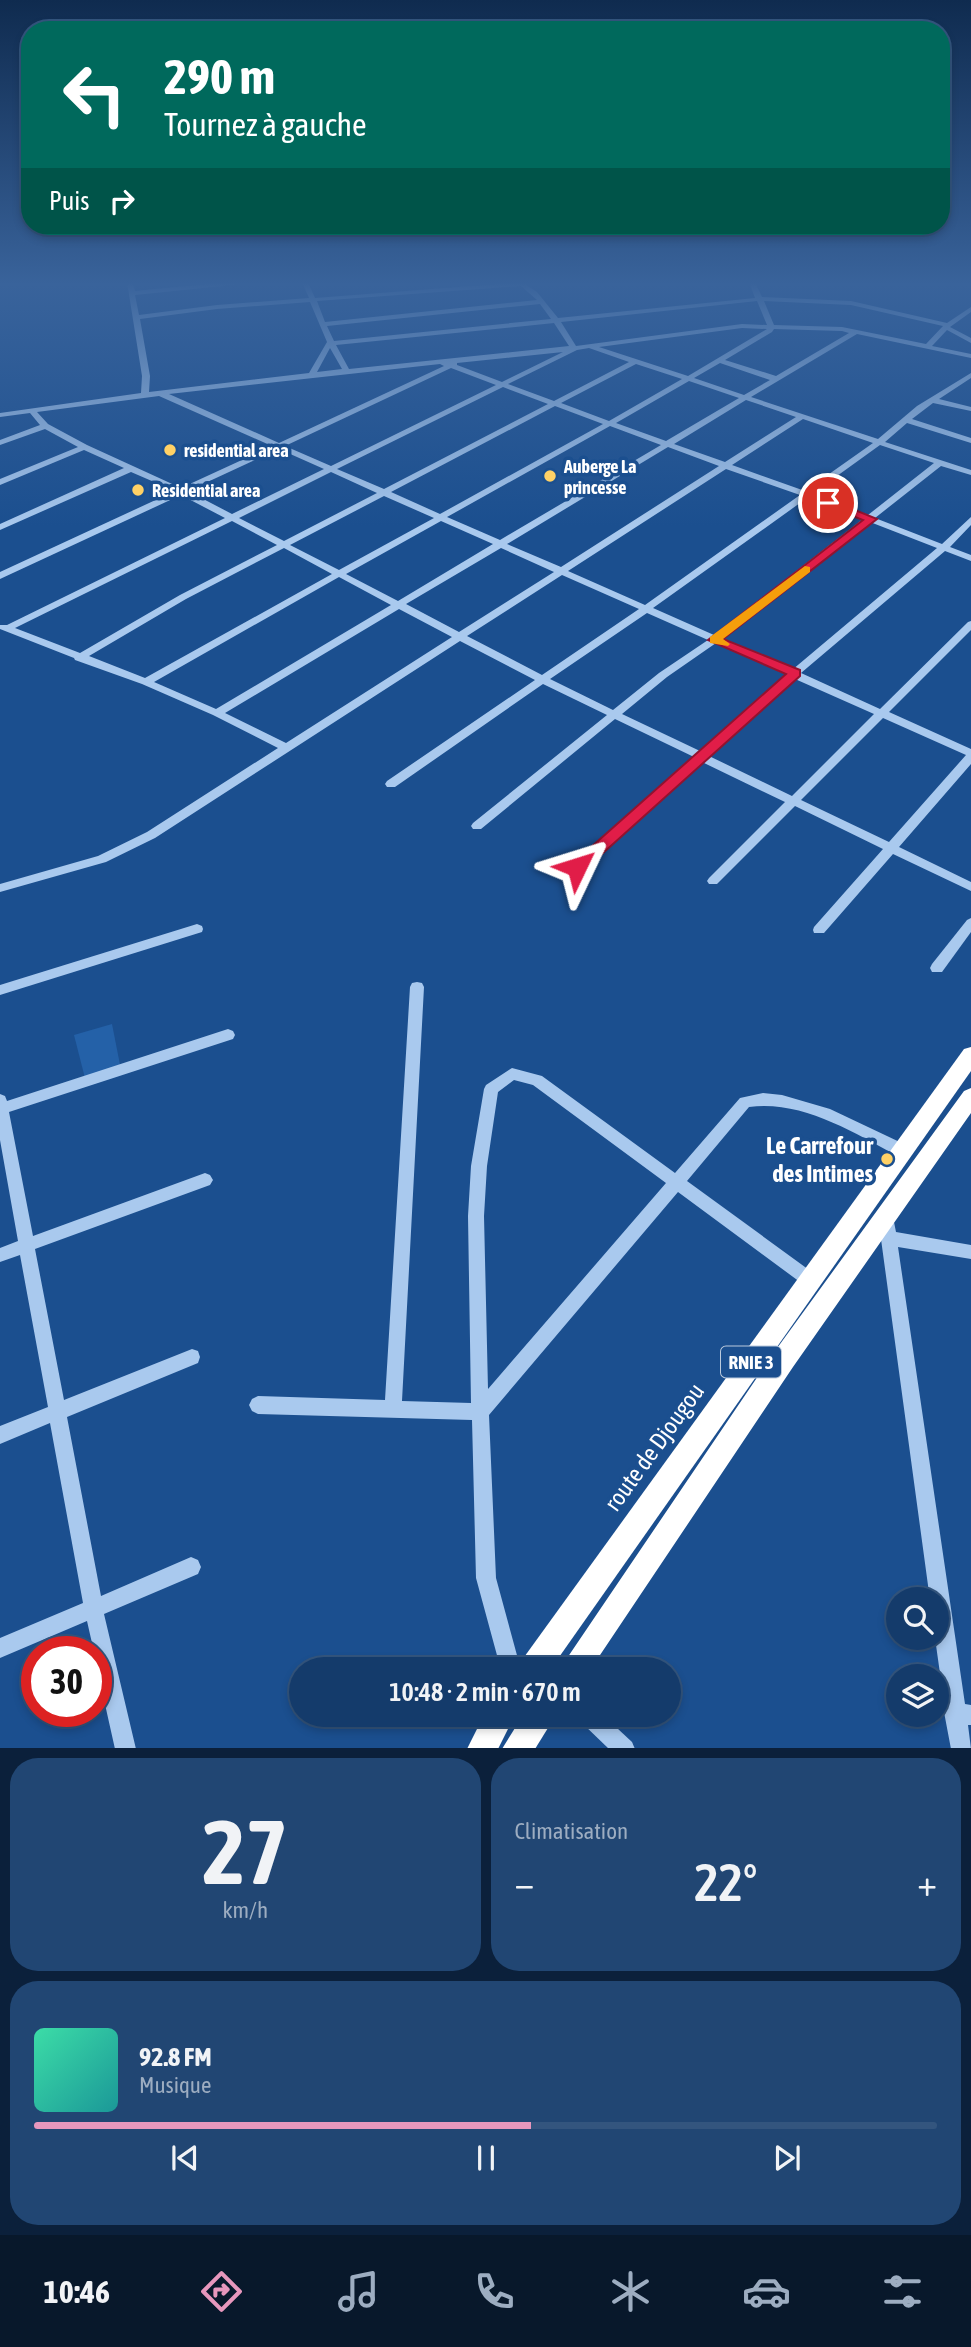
<!DOCTYPE html>
<html lang="fr">
<head>
<meta charset="utf-8">
<style>
	:root { --surface:#143b6b; --page:#214673; --text:#f1f3f6; --muted:#9dadc1; --line:#33557e; --accent:#e797bd }
	body { margin:0; font-family:"Asap Condensed",sans-serif; background:var(--page); color:var(--text); height:100vh; display:flex; flex-direction:column; font-size:26px; white-space:nowrap }
	* { box-sizing:border-box; margin:0 }
	p { font-size:23px; color:var(--muted) }
	.icon { flex:none; width:38px; height:38px; fill:none; stroke:currentColor; stroke-width:2; stroke-linecap:round; stroke-linejoin:round }
	.map { position:relative; height:1748px; overflow:hidden }
	.sheet { display:flex; flex-direction:column; gap:10px; padding:10px; background:#0b203b; flex:1 }
	.sheet>* { flex:none }
	.top-card { position:absolute; left:21px; top:21px; width:929px; height:214px; border-radius:28px; box-shadow:0 4px 10px #0003,0 0 0 2px var(--line); background:#00695c; color:#fff; overflow:hidden }
	.fabs { position:absolute; left:886px; top:1587px; display:grid; gap:14px }
	.fabs a { display:grid; place-items:center; width:63px; height:63px; border-radius:50%; background:var(--surface); box-shadow:0 4px 10px #0003,0 0 0 2px var(--line); font-size:35px }
	.speed { position:absolute; left:21px; top:1636px; display:flex; gap:14px; font-size:35px; font-weight:700; text-align:center }
	.speed>* { display:grid; place-content:center; width:91px; height:91px; border-radius:50%; background:var(--surface); box-shadow:0 4px 10px #0003,0 0 0 2px var(--line); line-height:1 }
	.speed .limit { border:10px solid #d22; background:#fff; color:#111 }
	.pin { position:absolute; display:grid; place-items:center; width:60px; height:60px; color:#fff; margin:-30px; border:4px solid #fff; border-radius:50%; box-shadow:0 2px 7px #0007 }
	.me { position:absolute; width:77px; margin:-38px; rotate:49deg; stroke-linejoin:round; filter:drop-shadow(0 0 5px #0008) }
	.turn { display:flex; align-items:center; gap:24px; height:147px; padding:0 28px; font-size:32px }
	.turn .icon { width:91px; height:91px; stroke-width:2.5 }
	.turn b { display:block; font-size:49px; line-height:60px }
	.then { display:flex; align-items:center; height:66px; padding:0 28px; background:#0003; gap:14px; font-size:26px }
	.big { font-size:52px; font-weight:600; line-height:1.1 }
	.sheet .tile { flex:1; display:flex; flex-direction:column; justify-content:center; gap:10px; min-width:0; padding:0 24px; border-radius:28px; background:var(--page) }
	.sheet .dial { align-items:center; gap:0 }
	.dial b { font-size:91px; line-height:1 }
	.song { display:flex; align-items:center; gap:21px }
	.cover { width:84px; height:84px; border-radius:10px; background:linear-gradient(135deg,hsl(160 70% 55%),hsl(180 70% 35%)) }
	.played { height:7px; border-radius:4px; background:linear-gradient(90deg,var(--accent) 55%,var(--line) 55%) }
	.keys { display:flex; justify-content:space-around; direction:ltr }
	.heat { display:flex; justify-content:space-between; align-items:center; font-size:38px; direction:ltr }
	.sheet .tiles { flex:1; display:grid; gap:10px; grid-template-columns:1fr 1fr }
	.tile:last-child { grid-column:span 2 }
	.trip { position:absolute; left:289px; top:1657px; width:392px; height:70px; border-radius:35px; background:var(--surface); box-shadow:0 4px 10px #0003,0 0 0 2px var(--line); font-weight:600; line-height:70px; text-align:center }
	.tab-bar { display:flex; height:112px; justify-content:space-around; align-items:center; background:#08182b; color:var(--muted) }
	.tab-bar .icon { width:49px; height:49px }
	.tab-bar .selected { color:var(--accent) }
	.tab-bar b { font-size:32px; color:var(--text) }
	.map>svg:first-child { display:block }
	.green { fill:#2461a8 }
	.lines { fill:none; stroke-linecap:round; stroke-linejoin:round }
	.minor { fill:#a9c9ee; fill-rule:evenodd }
	.highway { fill:#fff; fill-rule:evenodd }
	.route { fill:#e11d48; stroke:#92132f; stroke-width:2 }
	.slow { fill:#f59e0b }
	.poi-dot { fill:#ffd166; stroke:#1b4f8f; stroke-width:2.5 }
	.labels { text-anchor:middle; dominant-baseline:central; stroke-width:7; stroke-linejoin:round; paint-order:stroke }
	.far-poi-label { font-size:18px; font-weight:bold; fill:#fff; stroke:#1b4f8f; text-anchor:start }
	.shield { fill:#1b4f8f; stroke:#bbcadd; stroke-width:2 }
	.shield-label { font-size:19px; font-weight:bold; fill:#fff }
	.near-poi-label { font-size:24px; font-weight:bold; fill:#fff; stroke:#1b4f8f; text-anchor:end }
	.near-street-label { font-size:24px; fill:#fff; stroke:#1b4f8f }
</style>
</head>
<body>
<div class="map">
<svg width="971" height="1749" viewBox="0 0 971 1749">
	<rect width="100%" height="100%" fill="#1b4f8f"/>
	<path class="green" d="M112,1024L122,1075L87,1086L74,1035Z"/>
	<g class="lines">
		<g class="minor">
			<path d="M127,282H133L135,291L227,282H245L242,284L135,295L139,315L217,305L309,298L302,282H308L315,298L522,282L537,292L558,318L755,298L749,282H755L762,297L851,301L947,323L971,307V312L950,327L971,338V343L947,330L932,346L971,354V358L857,334L751,397L878,439L917,406L971,373V378L939,399L971,407V411L933,403L912,419L971,438V443L907,423L885,442L971,470V475L941,466L875,518L942,544L971,517V525L950,547L971,555V561L945,551L801,673L880,709L968,622L971,621V630L889,712L971,749V764L899,847L971,882V891L893,854L824,933H814L813,930L814,927L883,849L795,806L717,884H709L707,881L709,878L785,802L702,762L581,870H573L571,867L573,864L694,757L615,719L481,829H473L471,826L473,823L607,715L543,684L395,787H387L385,784L387,781L535,680L460,641L155,838L106,862L0,892V884L98,856L147,832L278,748L213,715L142,684L75,660L74,658L0,629V625H7L225,518L181,495L0,579V572L175,491L131,472L0,530V524L124,468L84,450L0,485V479L78,447L45,429L0,445V440L40,425L30,413L0,417V413L141,393L142,376ZM521,286L537,300L325,322L317,301ZM757,301L767,325L742,324L576,346L561,322ZM764,301L851,305L943,326L926,344L842,327L774,325ZM310,302L327,342L309,373L149,392L150,376L140,319L217,309ZM540,304L551,319L334,341L327,326ZM554,323L569,346L349,369L336,345ZM742,328L767,329L688,376L599,347ZM774,329L842,331L849,333L776,376L725,360L772,332ZM330,348L342,369L317,372ZM589,348L629,362L554,401L508,384L577,350ZM563,352L502,382L457,365V363ZM720,363L770,380L744,395L694,378ZM440,364L444,366L279,443L169,394ZM636,364L682,379L609,421L561,403ZM451,368L496,385L331,466L285,446ZM689,381L739,398L666,441L616,423ZM503,387L548,404L384,489L337,469ZM159,396L272,446L181,488L87,445L48,424L37,412ZM746,400L796,417L725,462L674,444ZM555,406L603,424L440,514L391,492ZM803,419L873,443L805,491L732,465ZM610,426L661,445L500,540L447,517ZM880,445L934,463L868,515L812,494ZM668,447L719,466L561,567L507,544ZM279,449L324,469L232,514L188,491ZM726,469L800,495L645,605L568,571ZM331,472L377,493L284,541L239,518ZM384,496L434,518L339,570L290,545ZM807,498L863,519L714,635L653,608ZM232,521L277,545L180,595L80,653L15,628ZM441,521L493,544L398,601L346,574ZM870,522L937,548L792,670L722,639ZM284,548L332,574L145,678L89,656L186,599ZM501,548L554,572L459,632L406,604ZM562,575L639,609L542,675L467,636ZM339,577L391,605L216,709L154,682ZM399,609L452,637L286,743L225,713ZM647,613L708,640L659,673L613,710L550,679ZM716,643L787,675L700,751L622,714L667,677ZM795,679L874,714L792,796L709,756ZM883,718L966,755L889,842L801,800Z"/>
			<path d="M971,918V932L942,972H932L930,968L932,964L967,920Z"/>
			<path d="M197,924L202,926L203,929L202,932L0,995V985Z"/>
			<path d="M417,982L422,983L424,987L402,1401L471,1403L468,1216L471,1166L484,1089L486,1085L512,1068L542,1076L675,1173L740,1098L763,1093L782,1095L830,1109L906,1145L908,1150L906,1155L901,1156L896,1155C851,1131 801,1100 749,1107L687,1181L816,1275L818,1280L816,1285L810,1288L804,1285L678,1192L489,1415L496,1578L521,1670H501L476,1578L472,1420L258,1414L252,1411L249,1405L252,1399L258,1396L385,1400L410,987L412,983ZM514,1080L533,1085L666,1183L488,1389L484,1216L487,1166L498,1092Z"/>
			<path d="M228,1029L233,1031L235,1035L233,1039L9,1112L33,1236L205,1173L210,1175L213,1180L210,1185L35,1249L64,1400L192,1349L198,1351L200,1357L198,1363L67,1417L101,1596L191,1557L198,1560L201,1567L198,1574L104,1614L136,1749H115L96,1664V1652H94L87,1621L0,1658V1638L83,1603L50,1423L0,1444V1426L48,1407L20,1255L0,1262V1248L18,1241L0,1140V1094L5,1096L7,1101Z"/>
			<path d="M886,1210L892,1212L896,1232L971,1245V1259L898,1247L965,1704L971,1705V1725H968L971,1749H951L944,1712L945,1709L935,1638L936,1600H930L878,1217L880,1212Z"/>
			<path d="M578,1715H603L632,1742L635,1749H609L581,1722Z"/>
		</g>
		<g class="highway">
			<path d="M971,1047V1071L550,1670H518L522,1660L964,1049Z"/>
			<path d="M971,1088V1113L793,1367L590,1670H559L775,1351L964,1091Z"/>
			<path d="M484,1715H515L498,1749H467Z"/>
			<path d="M523,1715H556L535,1749H502Z"/>
		</g>
	</g>
	<linearGradient id="sky" x2="0" y2="1"><stop stop-color="#0f2b4f"/><stop offset="0.54" stop-color="#39639b"/><stop offset="1" stop-color="#39639b" stop-opacity="0"/></linearGradient>
	<rect width="971" height="526" fill="url(#sky)"/>
	<path class="route" d="M828,499L877,519L723,639L800,670V676L583,871H572V864L786,674L708,640L863,520L824,505V500Z"/>
	<path class="slow" d="M805,566L810,567V572L723,639L730,644L728,646L710,643V637Z"/>
	<g class="poi-dot">
		<circle cx="170" cy="450" r="7"/>
		<circle cx="550" cy="476" r="7"/>
		<circle cx="138" cy="490" r="7"/>
		<circle cx="887" cy="1159" r="7"/>
	</g>
	<g class="labels">
		<g class="far-poi-label">
			<text x="184" y="450">residential area</text>
			<text x="564" y="466">Auberge La<tspan x="564" dy="21">princesse</tspan></text>
			<text x="152" y="490">Residential area</text>
		</g>
		<rect class="shield" x="721" y="1346.5" width="60" height="31" rx="5"/>
		<g class="shield-label">
			<text x="751" y="1362">RNIE 3</text>
		</g>
		<g class="near-poi-label">
			<text x="873" y="1145">Le Carrefour<tspan x="873" dy="28">des Intimes</tspan></text>
		</g>
		<g class="near-street-label">
			<text transform="translate(654 1447) rotate(-54)">route de Djougou</text>
		</g>
	</g>
</svg>
<div class="fabs">
<a><svg class="icon" aria-label="search" viewBox="0 0 24 24"><circle cx="10" cy="10" r="6"/><path d="M15 15l6 6"/></svg></a>
<a><svg class="icon" aria-label="layers" viewBox="0 0 24 24"><path d="M12 4l9 5-9 5-9-5zM3 14l9 5 9-5"/></svg></a>
</div>
<div class="speed"><div class="limit">30</div></div>
<div class="pin" style="left:828px;top:503px;background:#d93025"><svg class="icon" aria-label="arrive" viewBox="0 0 24 24"><path d="M6 21V4h12l-3 4 3 4H6"/></svg></div>
<svg class="me" style="left:577px;top:867px" viewBox="-20 -20 40 40"><path d="M0-17L14 15 0 8-14 15z" fill="#e11d48" stroke="#fff" stroke-width="4"/></svg>
<div class="trip">10:48 · 2 min · 670 m</div>
<div class="top-card">
<div class="turn"><svg class="icon" aria-label="left" viewBox="0 0 24 24"><path d="M17 20v-9H6M10 6l-5 5 5 5"/></svg><div><b>290 m</b>Tournez à gauche</div></div>
<div class="then">Puis<svg class="icon" aria-label="right" viewBox="0 0 24 24"><path d="M7 20v-9h11M14 6l5 5-5 5"/></svg></div>
</div>
</div>
<section class="sheet">
<div class="tiles">
<div class="tile dial"><b>27</b><p>km/h</p></div>
<div class="tile"><p>Climatisation</p>
<div class="heat"><a>−</a><b class="big">22°</b><a>+</a></div>
</div>
<div class="tile">
<div class="song"><i class="cover"></i><div><b>92.8 FM</b><p>Musique</p></div></div>
<div class="played"></div>
<div class="keys"><svg class="icon" aria-label="previous" viewBox="0 0 24 24"><path d="M18 5L8 12l10 7zM5 5v14"/></svg><svg class="icon" aria-label="pause" viewBox="0 0 24 24"><path d="M8 5v14M16 5v14"/></svg><svg class="icon" aria-label="next" viewBox="0 0 24 24"><path d="M6 5l10 7-10 7zM19 5v14"/></svg></div>
</div>
</div>
</section>
<nav class="tab-bar">
<b>10:46</b>
<svg class="icon selected" aria-label="directions" viewBox="0 0 24 24"><path d="M12 3l9 9-9 9-9-9zM9 14v-3h6M13 9l2 2-2 2"/></svg>
<svg class="icon" aria-label="music" viewBox="0 0 24 24"><path d="M9 18V5l10-2v13"/><circle cx="6" cy="18" r="3"/><circle cx="16" cy="16" r="3"/></svg>
<svg class="icon" aria-label="phone" viewBox="0 0 24 24"><path d="M5 4h4l2 5-3 2q2 4 5 5l2-3 5 2v4C11 20 4 13 5 4z"/></svg>
<svg class="icon" aria-label="climate" viewBox="0 0 24 24"><path d="M12 3v18M4 7l16 10M4 17L20 7"/></svg>
<svg class="icon" aria-label="car" viewBox="0 0 24 24"><path d="M5 17H2v-5l4-1 3-4h7l3 4 3 1v5h-3M9 17h6M6 11h13"/><circle cx="7" cy="17" r="2"/><circle cx="17" cy="17" r="2"/></svg>
<svg class="icon" aria-label="filters" viewBox="0 0 24 24"><path d="M4 7h16M4 17h16"/><circle cx="9" cy="7" r="2"/><circle cx="15" cy="17" r="2"/></svg>
</nav>
</body>
</html>
